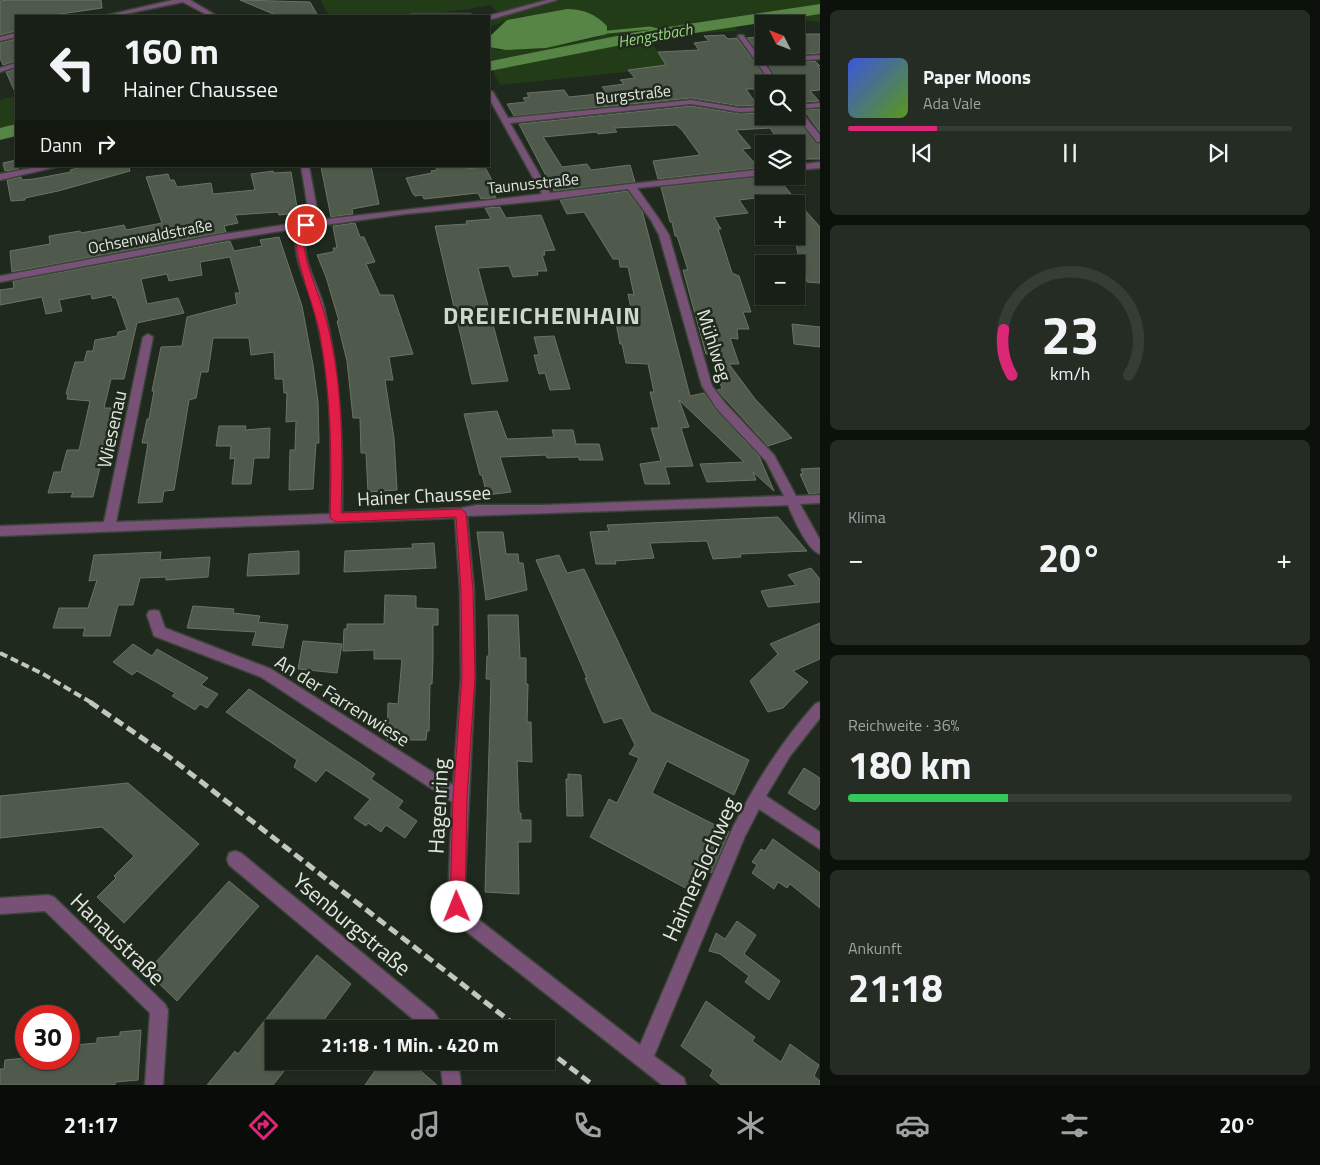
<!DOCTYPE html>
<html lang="de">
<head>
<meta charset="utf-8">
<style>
	:root { --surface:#181f16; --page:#252c23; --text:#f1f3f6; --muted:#9fa2a1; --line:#363d35; --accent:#db2777 }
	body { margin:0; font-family:"Titillium Web",sans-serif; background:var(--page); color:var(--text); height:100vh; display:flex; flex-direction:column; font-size:19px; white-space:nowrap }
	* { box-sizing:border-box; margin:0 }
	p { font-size:16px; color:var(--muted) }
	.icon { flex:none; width:28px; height:28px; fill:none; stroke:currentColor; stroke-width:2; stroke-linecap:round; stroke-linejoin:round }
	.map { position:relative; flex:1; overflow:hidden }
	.side { display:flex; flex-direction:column; gap:10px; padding:10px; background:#0d110c; width:500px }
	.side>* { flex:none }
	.hud { position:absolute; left:15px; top:15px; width:475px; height:152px; border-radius:0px; box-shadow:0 1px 4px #0004,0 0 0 1px var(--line); background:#181f16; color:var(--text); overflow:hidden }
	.needle { width:32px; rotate:312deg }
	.buttons { position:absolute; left:755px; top:15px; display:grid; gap:10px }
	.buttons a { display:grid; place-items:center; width:50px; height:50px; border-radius:0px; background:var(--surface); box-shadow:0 1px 4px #0004,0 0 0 1px var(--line); font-size:25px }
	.speed { position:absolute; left:15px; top:1005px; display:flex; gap:10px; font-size:25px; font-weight:700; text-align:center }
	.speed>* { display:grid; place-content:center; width:65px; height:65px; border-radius:50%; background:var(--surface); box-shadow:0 1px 4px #0004,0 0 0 1px var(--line); line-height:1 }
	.speed .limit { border:8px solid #d22; background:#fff; color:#111 }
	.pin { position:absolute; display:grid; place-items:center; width:42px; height:42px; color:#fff; margin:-21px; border:2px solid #fff; border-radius:50%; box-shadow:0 1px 5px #0007 }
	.me { position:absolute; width:55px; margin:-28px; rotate:359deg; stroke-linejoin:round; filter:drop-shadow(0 0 4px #0008) }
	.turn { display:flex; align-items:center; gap:18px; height:105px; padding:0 25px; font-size:22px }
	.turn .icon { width:65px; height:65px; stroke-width:2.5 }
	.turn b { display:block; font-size:35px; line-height:42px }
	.then { display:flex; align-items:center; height:48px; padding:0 25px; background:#0003; gap:10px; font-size:19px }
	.big { font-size:38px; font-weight:700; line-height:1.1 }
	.side .tile { flex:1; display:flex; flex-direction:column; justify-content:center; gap:8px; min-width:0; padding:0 18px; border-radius:8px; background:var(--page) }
	.side .dial { align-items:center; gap:0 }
	.dial svg { height:130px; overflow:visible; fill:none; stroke:var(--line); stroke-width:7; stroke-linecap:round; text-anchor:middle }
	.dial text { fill:var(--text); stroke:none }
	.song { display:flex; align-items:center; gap:15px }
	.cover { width:60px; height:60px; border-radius:8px; background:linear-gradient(135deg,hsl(230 70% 55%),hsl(90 70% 35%)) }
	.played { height:5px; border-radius:2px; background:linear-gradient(90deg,var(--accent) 20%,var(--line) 20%) }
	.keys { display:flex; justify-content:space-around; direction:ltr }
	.heat { display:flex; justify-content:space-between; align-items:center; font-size:28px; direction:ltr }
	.charge { height:8px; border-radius:4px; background:linear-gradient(90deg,#34c759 36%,var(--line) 0) }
	.trip { position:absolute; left:265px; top:1020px; width:290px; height:50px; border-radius:0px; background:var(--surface); box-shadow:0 1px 4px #0004,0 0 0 1px var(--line); font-weight:700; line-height:50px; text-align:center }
	.dock { display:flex; height:80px; justify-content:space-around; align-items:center; background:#0a0c09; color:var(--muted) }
	.dock .icon { width:35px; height:35px }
	.dock .on { color:var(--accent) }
	.dock b { font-size:22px; color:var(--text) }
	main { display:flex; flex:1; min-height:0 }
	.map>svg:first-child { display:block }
	.green { fill:#233c18 }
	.water { fill:#578545 }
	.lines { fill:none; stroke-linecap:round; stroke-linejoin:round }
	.stream { stroke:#578545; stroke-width:3 }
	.river { fill:#578545; fill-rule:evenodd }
	.building { fill:#4f594c; stroke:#6a7466 }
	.minor-casing { stroke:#3b4438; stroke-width:3 }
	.minor { fill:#775176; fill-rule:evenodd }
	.rail-far1 { stroke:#c1c7bf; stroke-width:4; stroke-dasharray:8 4; stroke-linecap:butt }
	.rail { stroke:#c1c7bf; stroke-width:5; stroke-dasharray:10 5; stroke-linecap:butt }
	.route { fill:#e11d48; stroke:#92132f }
	.labels { text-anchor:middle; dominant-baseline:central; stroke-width:5; stroke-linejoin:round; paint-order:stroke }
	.far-water-label { font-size:16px; font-style:italic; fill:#96d67e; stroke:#20291d }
	.far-street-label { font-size:16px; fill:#e1e7df; stroke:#20291d }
	.street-label { font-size:19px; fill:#e1e7df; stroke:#20291d }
	.near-street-label { font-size:22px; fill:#e1e7df; stroke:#20291d }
	.district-label { font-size:24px; font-weight:bold; letter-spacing:1px; fill:#cdd9c9; stroke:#20291d }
</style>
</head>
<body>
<main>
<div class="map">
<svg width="820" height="1085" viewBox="0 0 820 1085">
	<rect width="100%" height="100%" fill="#20291d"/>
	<g class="green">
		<path d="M322,0H546L498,12L490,5C437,16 383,16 330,16L321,2Z"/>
		<path d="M562,0H820V22L811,21L734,23L737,31L659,35L489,67V47L499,50L538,49L599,37L584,11C564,7 555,12 538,15C530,16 522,16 514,18C504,20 500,25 489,26L493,20Z"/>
		<path d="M648,40L673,67L500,85L492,69Z"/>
		<path d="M16,96V126L0,130V100Z"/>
	</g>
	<path class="water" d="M567,9C583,9 595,14 607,26V34L546,48L506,50L489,47V37L507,20Z"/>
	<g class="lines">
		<path class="stream" d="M608,32L650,28L664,32"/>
		<g class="river">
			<path d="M820,4V14L642,41L489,71V61H491L642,31Z"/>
			<path d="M16,124V136L0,140V128Z"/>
		</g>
	</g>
	<g class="building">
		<path d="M9,0H101L102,8L47,16H16V31L0,35V1Z"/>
		<path d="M240,0L310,2L318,16H278Z"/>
		<path d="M796,34H820V53L796,55Z"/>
		<path d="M724,35L728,39L737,38L770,84H764V89H746L757,105L740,106L691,98L514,116L507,104L526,102L523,98L529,97L527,93L564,90L569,97L607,93L602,87L624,84L620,80L635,78L628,70L666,65L658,52L699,50L694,43L709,41L704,36Z"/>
		<path d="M757,37L759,43L764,42V56H774L762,57L747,38Z"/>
		<path d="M16,39V61L3,65L0,58V43Z"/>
		<path d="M815,61L820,66H817L820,69V90L810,91L819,101L797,103L796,84H782L768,65Z"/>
		<path d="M16,69V94L6,72Z"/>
		<path d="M691,106L740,114L762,113L764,116H795L816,143L820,144V159H796V144H785L783,140H778L770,128L736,130L751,148L742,149L759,168L658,179L653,161L700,155L682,130L676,125L614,128L617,132L598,134L597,132L543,137L562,167L587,164L591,170L630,165L635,182L554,191L519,124Z"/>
		<path d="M820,109V132L804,110Z"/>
		<path d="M16,160V166L19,169L5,171L3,163Z"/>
		<path d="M85,166H129L130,171L58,191L25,198V200L11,201L7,180L21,177L22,180L34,179L71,172L70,170Z"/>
		<path d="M371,166L379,204L352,209L353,214L331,217L321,167Z"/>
		<path d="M465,166L466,169L485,167L494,184L489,185L496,198L481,199L478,193L424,199L422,195L415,196L413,194L406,178L432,173L431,171L437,170L436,167Z"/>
		<path d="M273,171L274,173L291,172L298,213L279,215L278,212L235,215L238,223L224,226L226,232L12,272L10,251L50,244L49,236L80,231L81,233L124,225L126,230L162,223L146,177L168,174L170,180H174L177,187L211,183L213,194L255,190L251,174Z"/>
		<path d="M766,176L768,179L777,177L791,194L739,200L748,213L714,217L721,229H718L732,273L739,276L751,312H743L749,329H737L738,339L730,338L739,364H729L755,399L792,438L768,446L717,390L722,389L712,354H706L683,270H688L677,236H675L672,222H670L661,187Z"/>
		<path d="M627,191L642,210L690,396L704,393L716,410L759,456L774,491L753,472L756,480L707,482L700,464L744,462L679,400L689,427L681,428L693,466L665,467L670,484H645L640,464L661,461L651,428H659L650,392H654L648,364L626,363L622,344H620L616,323H634L628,294L634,295L628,267H620L619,259H613L584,212L567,214L560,200Z"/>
		<path d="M796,200L820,227V283L807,282L804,268H801L796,244Z"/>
		<path d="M500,207L506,218L541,215L555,250L544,251L545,255H542L547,271H537L538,275L513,277L509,266L478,268L508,381L472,384L435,226L467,224L466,221L491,219L485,208Z"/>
		<path d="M355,223L360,237H364L375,262L366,264L380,295H393L413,354L389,357L393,380H385L394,438L397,490L368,492L366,453H361L360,418H353L347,361L337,321H339L326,277L317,255L332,252L334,251L333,248H337L333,226Z"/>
		<path d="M279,237L302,306L313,365L318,402L319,443H316L313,489L289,490L290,450H295L296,421L286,422L287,393H284L283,379H275L274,352L251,355L249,338H213L208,372H201L196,398L189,400L174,490L164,491L162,502L138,503L148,443H142L147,419H149L154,391H152L161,347L182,346L187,317L237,304L235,293H240L230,257L200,262L202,275L169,281L167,274L141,279L147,304L178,298L184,313L137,323L124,379H111L104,408H119L112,441L106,442L93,497H71L73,492L48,493L54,472H61L67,450H79L90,401L67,399L68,394H66L75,362H84L87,351H93L95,340L117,336L118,332L127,330L116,298H113L112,295L92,299L91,294L59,300L62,311L46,314L42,297L0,305V290L14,288L13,281L230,241L234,251L262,246L260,240Z"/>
		<path d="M792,324L820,327V347L794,344Z"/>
		<path d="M554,336L560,356L570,389L550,390L545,373L539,374L534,355H539L534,337Z"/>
		<path d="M497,411L507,439L554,437L552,430H573L576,444H599L603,460H579V457L547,458L546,455L500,457L511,492L487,495L482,475H480L464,414Z"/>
		<path d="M219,426H246L245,430L270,428L269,458H254L251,484H232L235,458L230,459L231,446H216Z"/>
		<path d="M820,468V493L809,494L800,474H803L801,469Z"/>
		<path d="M778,517L807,551L740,554L741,557L713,559L707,541L650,543L654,558L615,561L616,564H596L590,532L609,531L607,525Z"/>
		<path d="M477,532H503L506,554H518L519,563H523L527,590L486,600Z"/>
		<path d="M434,543L436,568L344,572L345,551L413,548L412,544Z"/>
		<path d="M299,551V574L247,576L249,554Z"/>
		<path d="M161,552L160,560L210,557L208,577L166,580V577L140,578L133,605H118L110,636H83L85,628H53L59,608H88L97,580L89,581L94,555Z"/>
		<path d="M559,555L567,573L584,569L651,712L749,760L734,795L667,761L652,793L729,832L712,873L702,867L691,891L590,837L609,799L617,803L639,758L629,754L635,745L622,718L604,723L585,678H587L536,560Z"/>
		<path d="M811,568L820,579V602L768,607L761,591L796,585L788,575Z"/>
		<path d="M385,595L416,596V608L438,609V625H433V660L432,684H430L429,731H427L426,740H387L388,703L398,704L402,659H374V650L343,651L344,629H347V624H384Z"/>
		<path d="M193,606L234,609L233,613L260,616L258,622L288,625L283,648L252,645L256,632L187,628Z"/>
		<path d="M488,615H518L520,658H526V684H528L527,722H531L532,762L517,761L519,813H521V820H531V842H518L519,894L485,892L491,679H486L487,656H489Z"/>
		<path d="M820,623V659L793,671L808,682L783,708L768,712L750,681L778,654L770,644Z"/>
		<path d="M303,641L342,644L337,673L298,669Z"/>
		<path d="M133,644L152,656L157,649L208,678L201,685L218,694L207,708L200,704L195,710L172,696L175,693L137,671L132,675L113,662Z"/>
		<path d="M249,689L361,764L375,774L371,779L403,801L398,808L417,821L405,838L386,825L381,832L368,823L366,826L354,818L370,799L326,770L316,782L294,767L297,760L226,712Z"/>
		<path d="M804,768L820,778V803L815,810L788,793Z"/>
		<path d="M568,774L581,775L583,816H567L566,779H568Z"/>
		<path d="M128,783L199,844L124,923L97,897L116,878L114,876L134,856L102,827L0,838V796Z"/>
		<path d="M773,839L820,873V908L790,884L787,888L778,882L774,889L752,873L757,865L752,862L761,849L765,851Z"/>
		<path d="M229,881L259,906L177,1001L147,972Z"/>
		<path d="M737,921L756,935L744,954L780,981L769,1000L745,982L749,976L720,954L709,951L716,933L725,939Z"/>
		<path d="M317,955L351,984L317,1029H274V1061H292L273,1085H207L235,1051L238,1054Z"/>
		<path d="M706,1001L755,1037L752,1041L781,1062L790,1044L819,1065L814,1076L820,1081V1085H721L710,1076L713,1070L681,1046Z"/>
		<path d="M141,1030L138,1080L115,1082V1085H0V1069H4L5,1060L26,1058L69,1059V1049L74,1048L75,1045L97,1043V1038L120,1036V1032Z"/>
		<path d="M382,1061H409L437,1085H365Z"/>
	</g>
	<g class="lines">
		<g class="minor-casing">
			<g id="minor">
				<path d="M173,0H190L217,16H209L183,2L115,16H104Z"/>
				<path d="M547,0H557L489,20L488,16Z"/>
				<path d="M412,14H470L473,16H409Z"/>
				<path d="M16,33V37L0,41V37Z"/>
				<path d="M739,35H743L761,59L820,55V59L764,63L780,84H772L738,36Z"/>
				<path d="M16,63V67L0,72V68Z"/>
				<path d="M489,90L493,92L508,118L691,100L740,108L764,107V111L740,112L691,104L510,123L550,193L764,169V175L637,188L659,219L669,235L712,386L725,403L774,455L796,496L820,495V503L800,504L820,540V554C807,550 793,517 788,505L467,516L474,590L475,677L464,900L467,909L474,916L640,1045L733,827C756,782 782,741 815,704L820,702V718L790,756L766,796L820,832V849L759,809L745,836L654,1056L684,1078L686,1085H662L462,928L455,920L448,900L452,802L261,677L154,636L147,615L149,611L154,610L159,611L165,628L271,669L453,785L461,677L460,590L455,518L0,536V526L104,522L143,337L148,334L153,337L116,522L330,514C332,444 332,372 313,305C308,285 287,248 300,228L218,241L0,282V276L218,235L310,221L301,166H309L319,220L542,194L489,98ZM628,189L651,220L659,235L702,386L717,409L766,461L784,496L544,505H477L461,508L342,513C343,444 341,375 324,307C318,283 295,250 310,227L405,214L548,200Z"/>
				<path d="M820,103V107L799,109L820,135V142H817L796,115V105Z"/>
				<path d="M820,162V168L796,170V165Z"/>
				<path d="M42,166H60L0,180V174Z"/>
				<path d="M235,851L241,853L434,1012L445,1029H425L229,865L227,859L229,853Z"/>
				<path d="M48,895L54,897L165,1004L168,1010L163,1085H145L150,1013L45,911L0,914V898Z"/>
				<path d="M440,1061H458L461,1085H443Z"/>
			</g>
		</g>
		<use href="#minor" class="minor"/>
		<path class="rail-far1" d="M0,653L43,674L92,703"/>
		<g class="rail">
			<path d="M90,702L168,756L520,1029"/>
			<path d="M546,1049L593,1085"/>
		</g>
	</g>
	<path class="route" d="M306,222L310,225C305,231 302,237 304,246C306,266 318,292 324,312C343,376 343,447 341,513L461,509L466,513L473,590L475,676L467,798L465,907L462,912L457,915L452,912L450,907L453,798L462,676L461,590L456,517L336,522L330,518C332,456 331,396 320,335C314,303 294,262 296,232Z"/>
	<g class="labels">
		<g class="far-water-label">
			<text transform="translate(655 35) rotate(-10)">Hengstbach</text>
		</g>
		<g class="far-street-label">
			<text transform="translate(633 94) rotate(-6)">Burgstraße</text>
			<text transform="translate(533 183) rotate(-6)">Taunusstraße</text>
			<text transform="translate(150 236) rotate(-11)">Ochsenwaldstraße</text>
		</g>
		<g class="street-label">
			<text transform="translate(715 345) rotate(72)">Mühlweg</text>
			<text transform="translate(111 429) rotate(-78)">Wiesenau</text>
			<text transform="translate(424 495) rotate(-3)">Hainer Chaussee</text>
			<text transform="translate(343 700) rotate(32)">An der Farrenwiese</text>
		</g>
		<g class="near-street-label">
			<text transform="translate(438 806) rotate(-87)">Hagenring</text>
			<text transform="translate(700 869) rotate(-66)">Haimerslochweg</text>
			<text transform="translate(352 924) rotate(40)">Ysenburgstraße</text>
			<text transform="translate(118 939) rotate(44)">Hanaustraße</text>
		</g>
		<g class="district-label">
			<text x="542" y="315">DREIEICHENHAIN</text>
		</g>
	</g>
</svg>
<div class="buttons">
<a><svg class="needle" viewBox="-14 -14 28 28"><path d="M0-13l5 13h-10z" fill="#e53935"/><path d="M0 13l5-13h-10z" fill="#9fa2a1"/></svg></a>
<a><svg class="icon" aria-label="search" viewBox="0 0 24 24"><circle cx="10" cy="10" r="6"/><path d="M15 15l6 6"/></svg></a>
<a><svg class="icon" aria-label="layers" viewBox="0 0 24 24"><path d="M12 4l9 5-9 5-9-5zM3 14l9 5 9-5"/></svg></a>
<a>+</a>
<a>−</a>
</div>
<div class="speed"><div class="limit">30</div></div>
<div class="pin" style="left:306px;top:225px;background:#d93025"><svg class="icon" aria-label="arrive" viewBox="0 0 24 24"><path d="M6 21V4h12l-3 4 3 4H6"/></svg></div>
<svg class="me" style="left:457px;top:907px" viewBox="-20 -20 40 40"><circle r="19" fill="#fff"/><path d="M0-13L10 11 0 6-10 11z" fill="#e11d48"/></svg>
<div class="trip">21:18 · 1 Min. · 420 m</div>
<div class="hud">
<div class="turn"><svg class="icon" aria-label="left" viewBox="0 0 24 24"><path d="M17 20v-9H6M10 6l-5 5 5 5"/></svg><div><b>160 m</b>Hainer Chaussee</div></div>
<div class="then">Dann<svg class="icon" aria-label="right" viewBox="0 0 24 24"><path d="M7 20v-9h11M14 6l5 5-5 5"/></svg></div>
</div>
</div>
<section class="side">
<div class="tile">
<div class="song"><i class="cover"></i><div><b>Paper Moons</b><p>Ada Vale</p></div></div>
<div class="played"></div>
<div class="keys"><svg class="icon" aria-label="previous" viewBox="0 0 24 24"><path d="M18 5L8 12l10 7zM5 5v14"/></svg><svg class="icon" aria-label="pause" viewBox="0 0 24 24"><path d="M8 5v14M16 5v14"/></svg><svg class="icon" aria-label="next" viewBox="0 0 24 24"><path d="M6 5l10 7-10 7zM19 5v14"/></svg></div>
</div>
<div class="tile dial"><svg viewBox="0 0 100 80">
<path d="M14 69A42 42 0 1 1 86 69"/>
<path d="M14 69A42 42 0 0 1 9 41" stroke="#db2777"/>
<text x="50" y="56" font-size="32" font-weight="700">23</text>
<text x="50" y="72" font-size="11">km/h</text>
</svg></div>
<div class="tile"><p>Klima</p>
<div class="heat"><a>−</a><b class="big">20°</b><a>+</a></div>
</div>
<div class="tile"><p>Reichweite · 36%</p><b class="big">180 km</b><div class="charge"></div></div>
<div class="tile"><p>Ankunft</p><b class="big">21:18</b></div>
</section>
</main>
<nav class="dock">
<b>21:17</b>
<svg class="icon on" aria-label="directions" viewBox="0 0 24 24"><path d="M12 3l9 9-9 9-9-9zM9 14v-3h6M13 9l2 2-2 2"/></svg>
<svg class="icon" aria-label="music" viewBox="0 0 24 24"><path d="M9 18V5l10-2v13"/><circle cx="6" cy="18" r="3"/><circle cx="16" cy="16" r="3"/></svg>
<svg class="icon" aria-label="phone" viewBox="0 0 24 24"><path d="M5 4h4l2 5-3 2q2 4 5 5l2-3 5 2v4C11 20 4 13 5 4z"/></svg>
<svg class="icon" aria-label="climate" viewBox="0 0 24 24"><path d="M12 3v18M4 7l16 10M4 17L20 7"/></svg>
<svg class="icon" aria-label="car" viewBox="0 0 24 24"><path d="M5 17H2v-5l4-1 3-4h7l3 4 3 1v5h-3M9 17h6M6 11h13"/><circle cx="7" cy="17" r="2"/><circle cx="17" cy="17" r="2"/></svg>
<svg class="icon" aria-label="filters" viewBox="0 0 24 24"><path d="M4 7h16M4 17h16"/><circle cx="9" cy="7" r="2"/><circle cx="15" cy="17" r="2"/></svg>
<b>20°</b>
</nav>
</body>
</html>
